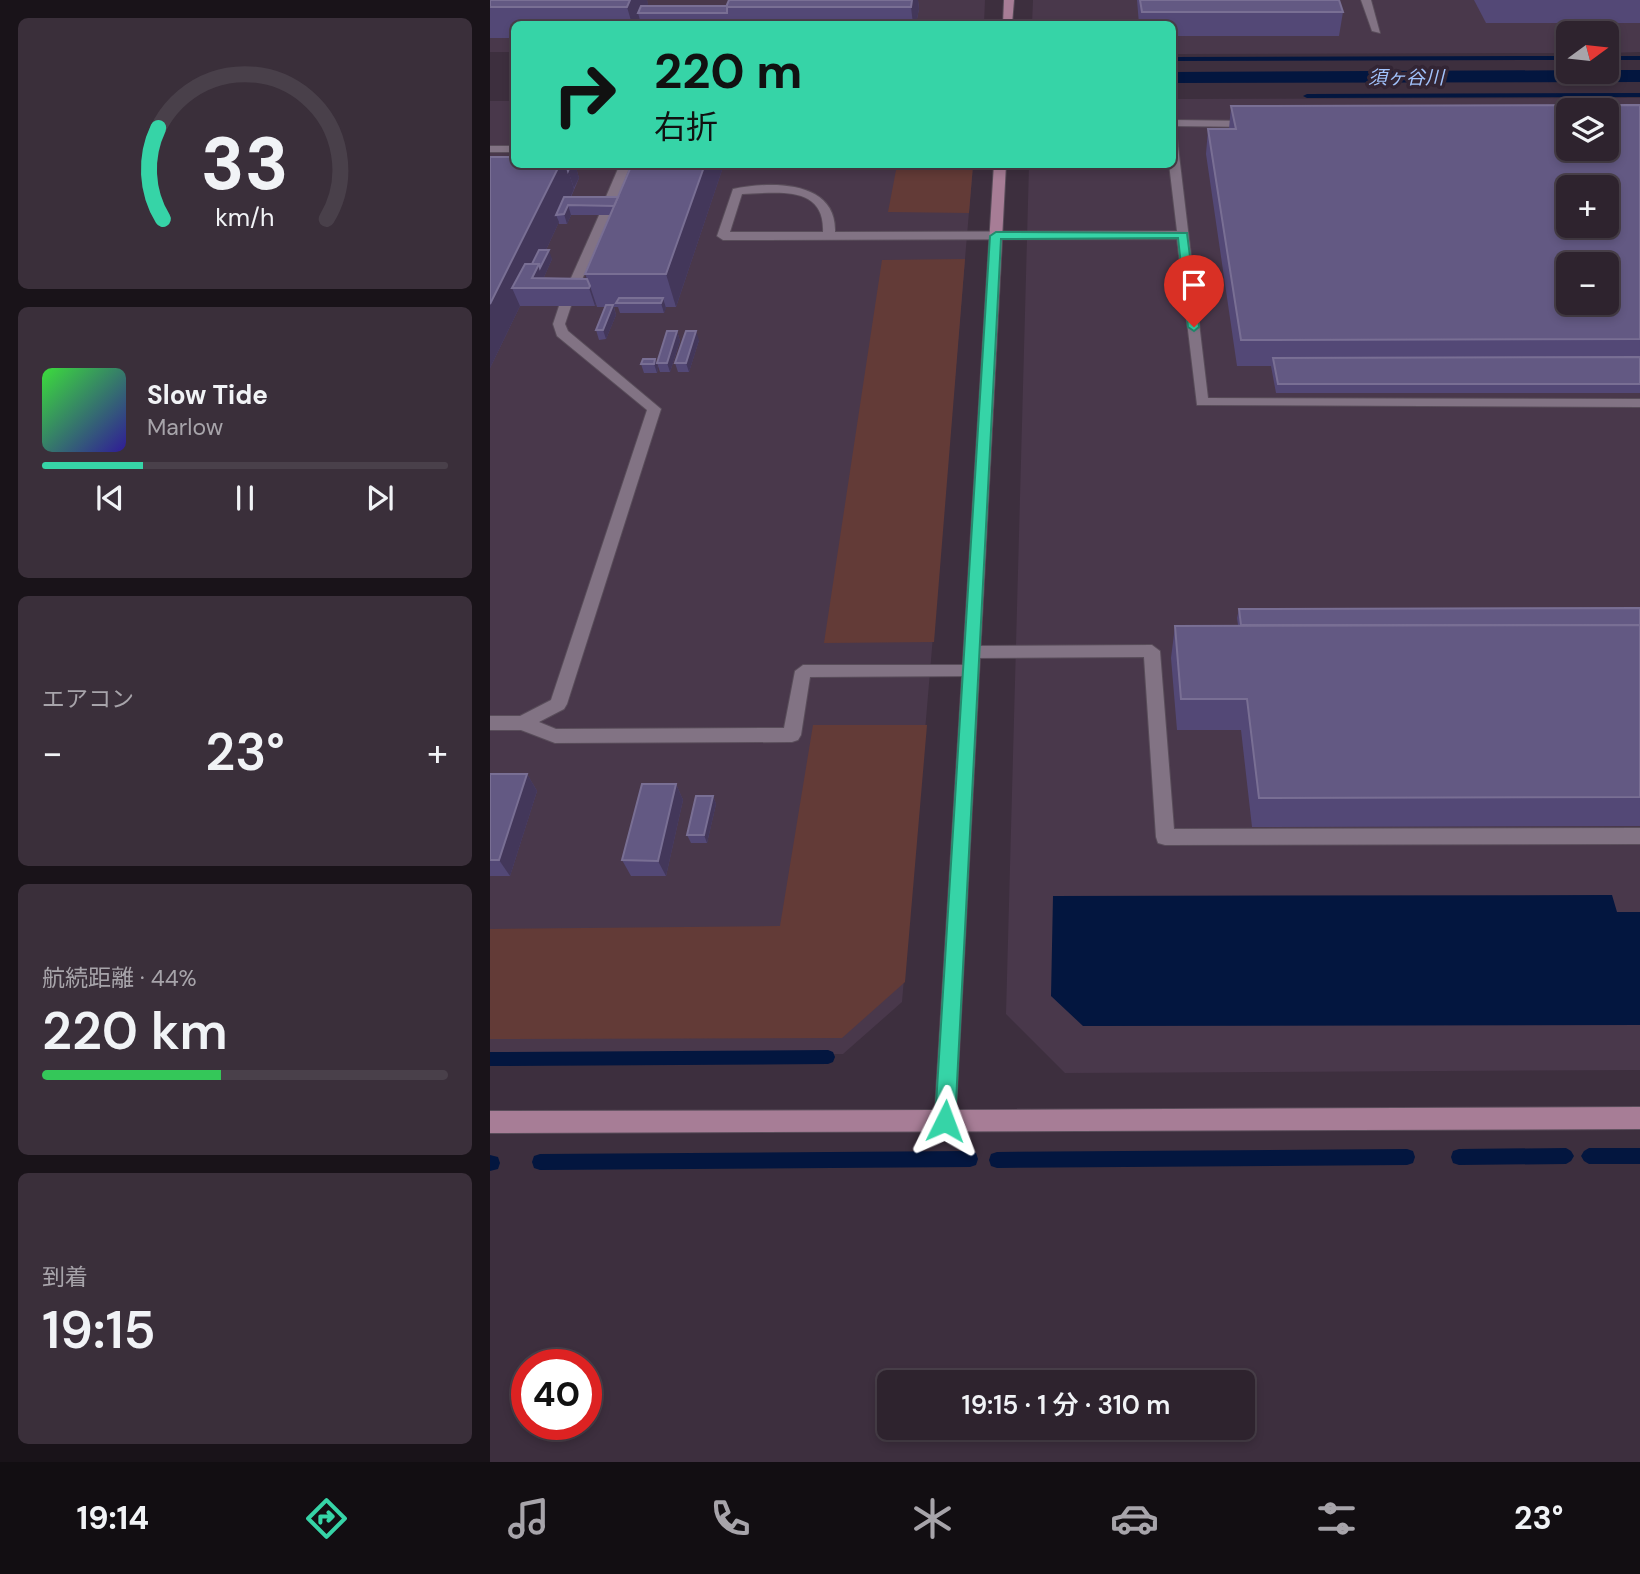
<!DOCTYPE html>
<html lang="ja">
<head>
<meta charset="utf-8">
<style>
	:root { --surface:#2e232e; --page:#3a2f3a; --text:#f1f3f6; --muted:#a7a4aa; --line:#49404a; --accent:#36d4a7 }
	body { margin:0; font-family:"DM Sans","Noto Sans JP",sans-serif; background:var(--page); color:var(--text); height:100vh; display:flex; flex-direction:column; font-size:26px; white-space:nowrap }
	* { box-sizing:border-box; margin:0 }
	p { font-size:23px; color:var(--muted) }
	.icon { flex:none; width:38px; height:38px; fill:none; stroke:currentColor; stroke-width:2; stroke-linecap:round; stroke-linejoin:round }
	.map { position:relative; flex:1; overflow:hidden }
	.details { display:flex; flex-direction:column; gap:18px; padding:18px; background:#191319; width:490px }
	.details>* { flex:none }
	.guide { position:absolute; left:21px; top:21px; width:665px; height:147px; border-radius:10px; box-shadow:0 4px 10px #0003,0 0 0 2px var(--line); background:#36d4a7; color:#111; overflow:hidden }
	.needle { width:46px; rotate:75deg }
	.tools { position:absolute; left:1066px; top:21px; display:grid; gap:14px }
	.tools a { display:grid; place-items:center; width:63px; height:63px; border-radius:10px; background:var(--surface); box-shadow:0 4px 10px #0003,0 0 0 2px var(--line); font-size:35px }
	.speed { position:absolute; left:21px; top:1349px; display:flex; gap:14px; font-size:35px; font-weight:700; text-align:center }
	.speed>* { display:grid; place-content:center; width:91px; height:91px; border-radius:50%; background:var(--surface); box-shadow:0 4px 10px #0003,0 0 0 2px var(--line); line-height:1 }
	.speed .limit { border:10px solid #d22; background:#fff; color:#111 }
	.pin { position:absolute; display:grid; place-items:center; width:60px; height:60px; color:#fff; margin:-72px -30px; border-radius:50% 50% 50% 0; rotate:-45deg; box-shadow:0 0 7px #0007 }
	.pin .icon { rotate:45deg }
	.me { position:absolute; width:77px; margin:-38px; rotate:3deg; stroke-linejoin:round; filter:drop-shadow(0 0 5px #0008) }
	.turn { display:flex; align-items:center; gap:24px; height:147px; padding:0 28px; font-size:32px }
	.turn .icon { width:91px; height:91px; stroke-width:2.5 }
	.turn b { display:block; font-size:49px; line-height:60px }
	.big { font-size:52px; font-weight:600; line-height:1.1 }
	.details .card { flex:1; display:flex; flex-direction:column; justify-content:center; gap:10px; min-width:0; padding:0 24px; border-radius:10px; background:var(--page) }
	.details .dial { align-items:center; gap:0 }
	.dial svg { height:182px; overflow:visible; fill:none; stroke:var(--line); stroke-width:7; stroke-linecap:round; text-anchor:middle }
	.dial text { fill:var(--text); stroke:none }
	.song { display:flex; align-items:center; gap:21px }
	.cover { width:84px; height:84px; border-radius:10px; background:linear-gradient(135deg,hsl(120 70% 55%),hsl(250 70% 35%)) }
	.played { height:7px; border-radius:4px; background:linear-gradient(90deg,var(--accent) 25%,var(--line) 25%) }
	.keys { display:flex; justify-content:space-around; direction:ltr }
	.heat { display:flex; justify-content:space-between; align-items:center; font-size:38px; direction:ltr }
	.charge { height:10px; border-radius:5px; background:linear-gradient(90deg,#34c759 44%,var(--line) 0) }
	.trip { position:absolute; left:387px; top:1370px; width:378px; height:70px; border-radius:10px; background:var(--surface); box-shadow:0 4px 10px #0003,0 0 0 2px var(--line); font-weight:600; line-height:70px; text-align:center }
	.tab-bar { display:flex; height:112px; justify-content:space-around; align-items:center; background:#120e12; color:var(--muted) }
	.tab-bar .icon { width:49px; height:49px }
	.tab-bar .active { color:var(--accent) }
	.tab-bar b { font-size:32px; color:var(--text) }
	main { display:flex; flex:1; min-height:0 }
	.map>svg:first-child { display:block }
	.built { fill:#49384b; fill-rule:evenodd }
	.green { fill:#633b37 }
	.water { fill:#03163f }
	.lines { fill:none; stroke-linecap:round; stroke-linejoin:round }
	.stream { fill:#03163f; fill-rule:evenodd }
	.lane-casing { stroke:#594d5a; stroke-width:2 }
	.secondary-casing { stroke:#594d5a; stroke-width:2 }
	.lane { fill:#827384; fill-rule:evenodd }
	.secondary { fill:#a77d96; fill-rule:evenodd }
	.wall { fill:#534876; fill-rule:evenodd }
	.shaded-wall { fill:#43375a }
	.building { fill:#635983; stroke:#796f94; stroke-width:2; fill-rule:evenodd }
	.route { fill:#36d4a7; stroke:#238a6d; stroke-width:2 }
	.labels { text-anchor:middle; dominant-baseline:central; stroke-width:7; stroke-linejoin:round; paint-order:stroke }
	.far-water-label { font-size:19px; font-style:italic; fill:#a2c3fd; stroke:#332534 }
</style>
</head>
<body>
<main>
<section class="details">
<div class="card dial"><svg viewBox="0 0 100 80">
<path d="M14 69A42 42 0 1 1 86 69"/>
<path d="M14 69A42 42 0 0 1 12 29" stroke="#36d4a7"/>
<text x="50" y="56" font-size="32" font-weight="700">33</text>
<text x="50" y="72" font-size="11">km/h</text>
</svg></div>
<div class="card">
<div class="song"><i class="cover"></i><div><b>Slow Tide</b><p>Marlow</p></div></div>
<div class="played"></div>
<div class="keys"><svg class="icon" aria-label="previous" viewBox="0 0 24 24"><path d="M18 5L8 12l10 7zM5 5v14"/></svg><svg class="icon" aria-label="pause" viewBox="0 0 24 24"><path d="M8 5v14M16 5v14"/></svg><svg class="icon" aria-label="next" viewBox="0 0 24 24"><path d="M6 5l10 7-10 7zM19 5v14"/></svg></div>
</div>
<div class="card"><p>エアコン</p>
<div class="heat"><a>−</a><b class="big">23°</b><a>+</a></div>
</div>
<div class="card"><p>航続距離 · 44%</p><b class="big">220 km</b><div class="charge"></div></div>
<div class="card"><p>到着</p><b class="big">19:15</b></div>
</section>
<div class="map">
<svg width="1150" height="1462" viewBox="0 0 1150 1462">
	<rect width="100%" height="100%" fill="#3d2f3e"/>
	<g class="built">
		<path d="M0,0H495L494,24H24V52H0Z"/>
		<path d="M543,0H1150V52L1117,53L1116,33H1078V53L683,54L682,24H542Z"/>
		<path d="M1150,98V1070L575,1073L516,1014L539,165L682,164L683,99ZM1078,110H1116V149H1078ZM1078,187H1116V226H1078ZM1078,264H1116V303H1078Z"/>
		<path d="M0,101H24V164L483,165L412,1002L353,1054L0,1056Z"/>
	</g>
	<g class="green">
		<path d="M407,165H483L479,213L398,212Z"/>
		<path d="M475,259L444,642L334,643L392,260Z"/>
		<path d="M323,725H437L415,982L352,1038L0,1039V929L290,926Z"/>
	</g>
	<g class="water">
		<path d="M1117,70H1150V82L682,83L683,72Z"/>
		<path d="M1122,895L1127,912H1150V1025L593,1026L561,996L563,896Z"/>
	</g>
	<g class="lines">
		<g class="stream">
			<path d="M1078,56V60L682,61V57Z"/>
			<rect x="1116" y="56" width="34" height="4"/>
			<path d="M1150,93V97L817,98L813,96L817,94Z"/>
			<path d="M338,1050L343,1052L345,1057L343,1062L338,1064L0,1066V1052Z"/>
			<path d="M1076,1148L1081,1151L1084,1156L1081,1161L1076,1164L969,1165L963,1163L961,1157L963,1151L969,1149Z"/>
			<path d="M1099,1148H1150V1164H1099L1094,1161L1091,1156L1094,1151Z"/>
			<path d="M917,1149L923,1151L925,1157L923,1163L917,1165L507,1168L501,1166L499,1160L501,1154L507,1152Z"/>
			<path d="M480,1151L486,1153L488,1159L486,1165L480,1167L50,1170L44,1168L42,1162L44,1156L50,1154Z"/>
			<path d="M0,1155L8,1157L10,1163L8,1169L0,1171Z"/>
		</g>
		<g class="lane-casing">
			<g id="lane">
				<path d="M871,0H881L890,33L882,31Z"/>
				<path d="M682,120L763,121L768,124L763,127L682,126Z"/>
				<path d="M682,135L687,138L718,398L1150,399V407L707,405L687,239L233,240L227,236L243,189C281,181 347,180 345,232L687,231L679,164H682ZM252,194C286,193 335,184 333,232H240Z"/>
				<rect x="0" y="146" width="24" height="6"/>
				<path d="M130,164H141L124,206L114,208L112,206Z"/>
				<path d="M110,213L120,215L85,296L75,299L73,296Z"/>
				<path d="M75,302L81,306L75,324L78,331L171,409L77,704L74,709L49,722L66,729L294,728L305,671L313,665H481L489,671L487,676L320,677L311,735L308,740L302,742L65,743L31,730H0V716H30L61,700L157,410L67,336L63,324L69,306Z"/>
				<path d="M662,645L670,651L684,829L1150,828V844L675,845L668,843L666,837L654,657L482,658L474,652L482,646Z"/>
			</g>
		</g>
		<g class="secondary-casing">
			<g id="secondary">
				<path d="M514,0H524L522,24H513Z"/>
				<path d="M504,164H516L466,1110L1150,1107V1129L0,1133V1111L445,1110Z"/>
			</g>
		</g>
		<use href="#lane" class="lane"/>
		<use href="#secondary" class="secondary"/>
	</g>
	<g class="wall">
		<path d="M0,0H157L158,6H236L428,0L429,9L426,24H24V38H0Z"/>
		<path d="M647,0H849L853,12L849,36H682V24H649Z"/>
		<path d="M984,0H1150V23H996Z"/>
		<path d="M1150,105V393H786L781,366H747L716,154L718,129H739L741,106Z"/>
		<path d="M0,157L85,164L89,178L81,197H128L142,164H232L233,167L186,307H176L174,313H130L128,307H124L126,315L116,339L109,340L106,330L115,307H107L106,304L105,306H30L0,368ZM81,215H121L95,274L97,279H54V277L62,259L56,250L69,222V224H77Z"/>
		<path d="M187,331L190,341L180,372H170L167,363Z"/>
		<path d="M209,340L199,372H188L185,363Z"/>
		<path d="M165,359L168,368L167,373H154L151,364Z"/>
		<path d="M1150,608V826L762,827L751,730H687L681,658L685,626L748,625L747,618L749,609Z"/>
		<path d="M0,774H37L47,791L20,876H0Z"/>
		<path d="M186,784L193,800L176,876H141L132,860Z"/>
		<path d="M223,796L226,804L217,843H201L197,835Z"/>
	</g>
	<g class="shaded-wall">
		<path d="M140,0H157L159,9L148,13L151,24H142L137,7Z"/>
		<path d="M422,0H428L429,9L426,24H423L421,7Z"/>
		<path d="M70,164H76L84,189L73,214L66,215L69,222L49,265L59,250L62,259L54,277L56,282L22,288L30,306L0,368V304Z"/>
		<path d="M81,164H85L89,178L84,188L78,171Z"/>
		<path d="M215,164H232L233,167L186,307L176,274Z"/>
		<path d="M78,205L81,215L77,224L74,214Z"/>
		<path d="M100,286L106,304L105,306L99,288Z"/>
		<path d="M173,298L176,308L174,313L171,303Z"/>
		<path d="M123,305L126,315L116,339L113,330Z"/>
		<path d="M187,331L190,341L180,372L177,363Z"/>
		<path d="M206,331L209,340L199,372L196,363Z"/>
		<path d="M165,359L168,368L167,373L164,364Z"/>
		<path d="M37,774L47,791L20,876L9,860Z"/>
		<path d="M186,784L193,800L176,876L168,861Z"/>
		<path d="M223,796L226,804L217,843L214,835Z"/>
	</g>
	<g class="building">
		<path d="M0,0H140L137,7H0Z"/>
		<path d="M239,0H422L421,7H236Z"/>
		<path d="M650,0H849L853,12H652Z"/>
		<path d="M151,6H237V13H148Z"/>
		<path d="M1150,105V339L751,340L718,129H746L741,106ZM1078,110H1116V149H1078ZM1078,187H1116V226H1078ZM1078,264H1116V303H1078Z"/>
		<path d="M0,157H24V164H70L0,304Z"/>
		<path d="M76,164H81L78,171Z"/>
		<path d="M142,164H215L176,274H95Z"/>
		<path d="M74,197H128L124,206L78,205L74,214L66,215Z"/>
		<path d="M49,250H59L50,268L49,264H42Z"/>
		<path d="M35,264H49L42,278L97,279L100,286L99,288H22Z"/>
		<path d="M129,298H173L171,303H126Z"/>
		<path d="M116,305H123L113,330H106Z"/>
		<path d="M177,331H187L177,363H167Z"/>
		<path d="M196,331H206L196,363H185Z"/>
		<path d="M1150,357V384H788L783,358Z"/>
		<path d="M153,359H165L164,364H151Z"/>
		<path d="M1150,608V625H751L749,609Z"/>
		<path d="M1150,625V797L769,798L757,699H691L685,626Z"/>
		<path d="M0,774H37L9,860H0Z"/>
		<path d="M152,784H186L168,861L132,860Z"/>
		<path d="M206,796H223L214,835H197Z"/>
	</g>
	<path class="route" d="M506,232L697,233L709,327L704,331L698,327L688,238L511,239L465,1121L462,1128L455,1130L448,1128L445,1121L500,236Z"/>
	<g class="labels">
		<g class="far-water-label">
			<text x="916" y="77">須ヶ谷川</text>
		</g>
	</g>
</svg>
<div class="tools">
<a><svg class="needle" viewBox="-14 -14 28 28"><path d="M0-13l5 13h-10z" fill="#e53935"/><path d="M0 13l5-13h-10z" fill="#a7a4aa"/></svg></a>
<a><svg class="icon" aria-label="layers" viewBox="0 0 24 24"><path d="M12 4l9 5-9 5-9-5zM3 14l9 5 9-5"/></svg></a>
<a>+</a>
<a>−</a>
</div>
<div class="speed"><div class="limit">40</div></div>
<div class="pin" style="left:704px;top:327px;background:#d93025"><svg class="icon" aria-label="arrive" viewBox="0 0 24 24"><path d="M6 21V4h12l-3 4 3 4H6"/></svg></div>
<svg class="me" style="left:455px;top:1121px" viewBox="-20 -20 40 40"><path d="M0-17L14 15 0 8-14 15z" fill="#36d4a7" stroke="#fff" stroke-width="4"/></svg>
<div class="trip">19:15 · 1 分 · 310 m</div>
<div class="guide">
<div class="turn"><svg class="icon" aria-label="right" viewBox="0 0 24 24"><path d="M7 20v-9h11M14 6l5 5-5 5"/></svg><div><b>220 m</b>右折</div></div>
</div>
</div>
</main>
<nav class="tab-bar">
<b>19:14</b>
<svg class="icon active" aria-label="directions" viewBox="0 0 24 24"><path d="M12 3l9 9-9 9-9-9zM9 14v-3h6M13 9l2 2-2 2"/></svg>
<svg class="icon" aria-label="music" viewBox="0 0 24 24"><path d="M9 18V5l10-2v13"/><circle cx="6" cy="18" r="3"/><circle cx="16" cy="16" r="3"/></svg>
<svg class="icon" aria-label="phone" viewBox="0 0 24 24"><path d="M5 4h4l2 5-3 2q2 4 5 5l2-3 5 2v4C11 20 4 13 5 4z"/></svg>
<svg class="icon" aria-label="climate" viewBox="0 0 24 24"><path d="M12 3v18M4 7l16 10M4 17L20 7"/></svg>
<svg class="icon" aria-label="car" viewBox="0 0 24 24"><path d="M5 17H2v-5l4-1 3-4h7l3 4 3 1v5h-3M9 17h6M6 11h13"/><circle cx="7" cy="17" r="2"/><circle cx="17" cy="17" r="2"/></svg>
<svg class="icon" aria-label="filters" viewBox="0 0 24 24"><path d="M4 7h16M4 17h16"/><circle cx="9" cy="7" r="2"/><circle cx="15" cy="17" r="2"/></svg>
<b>23°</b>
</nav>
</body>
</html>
